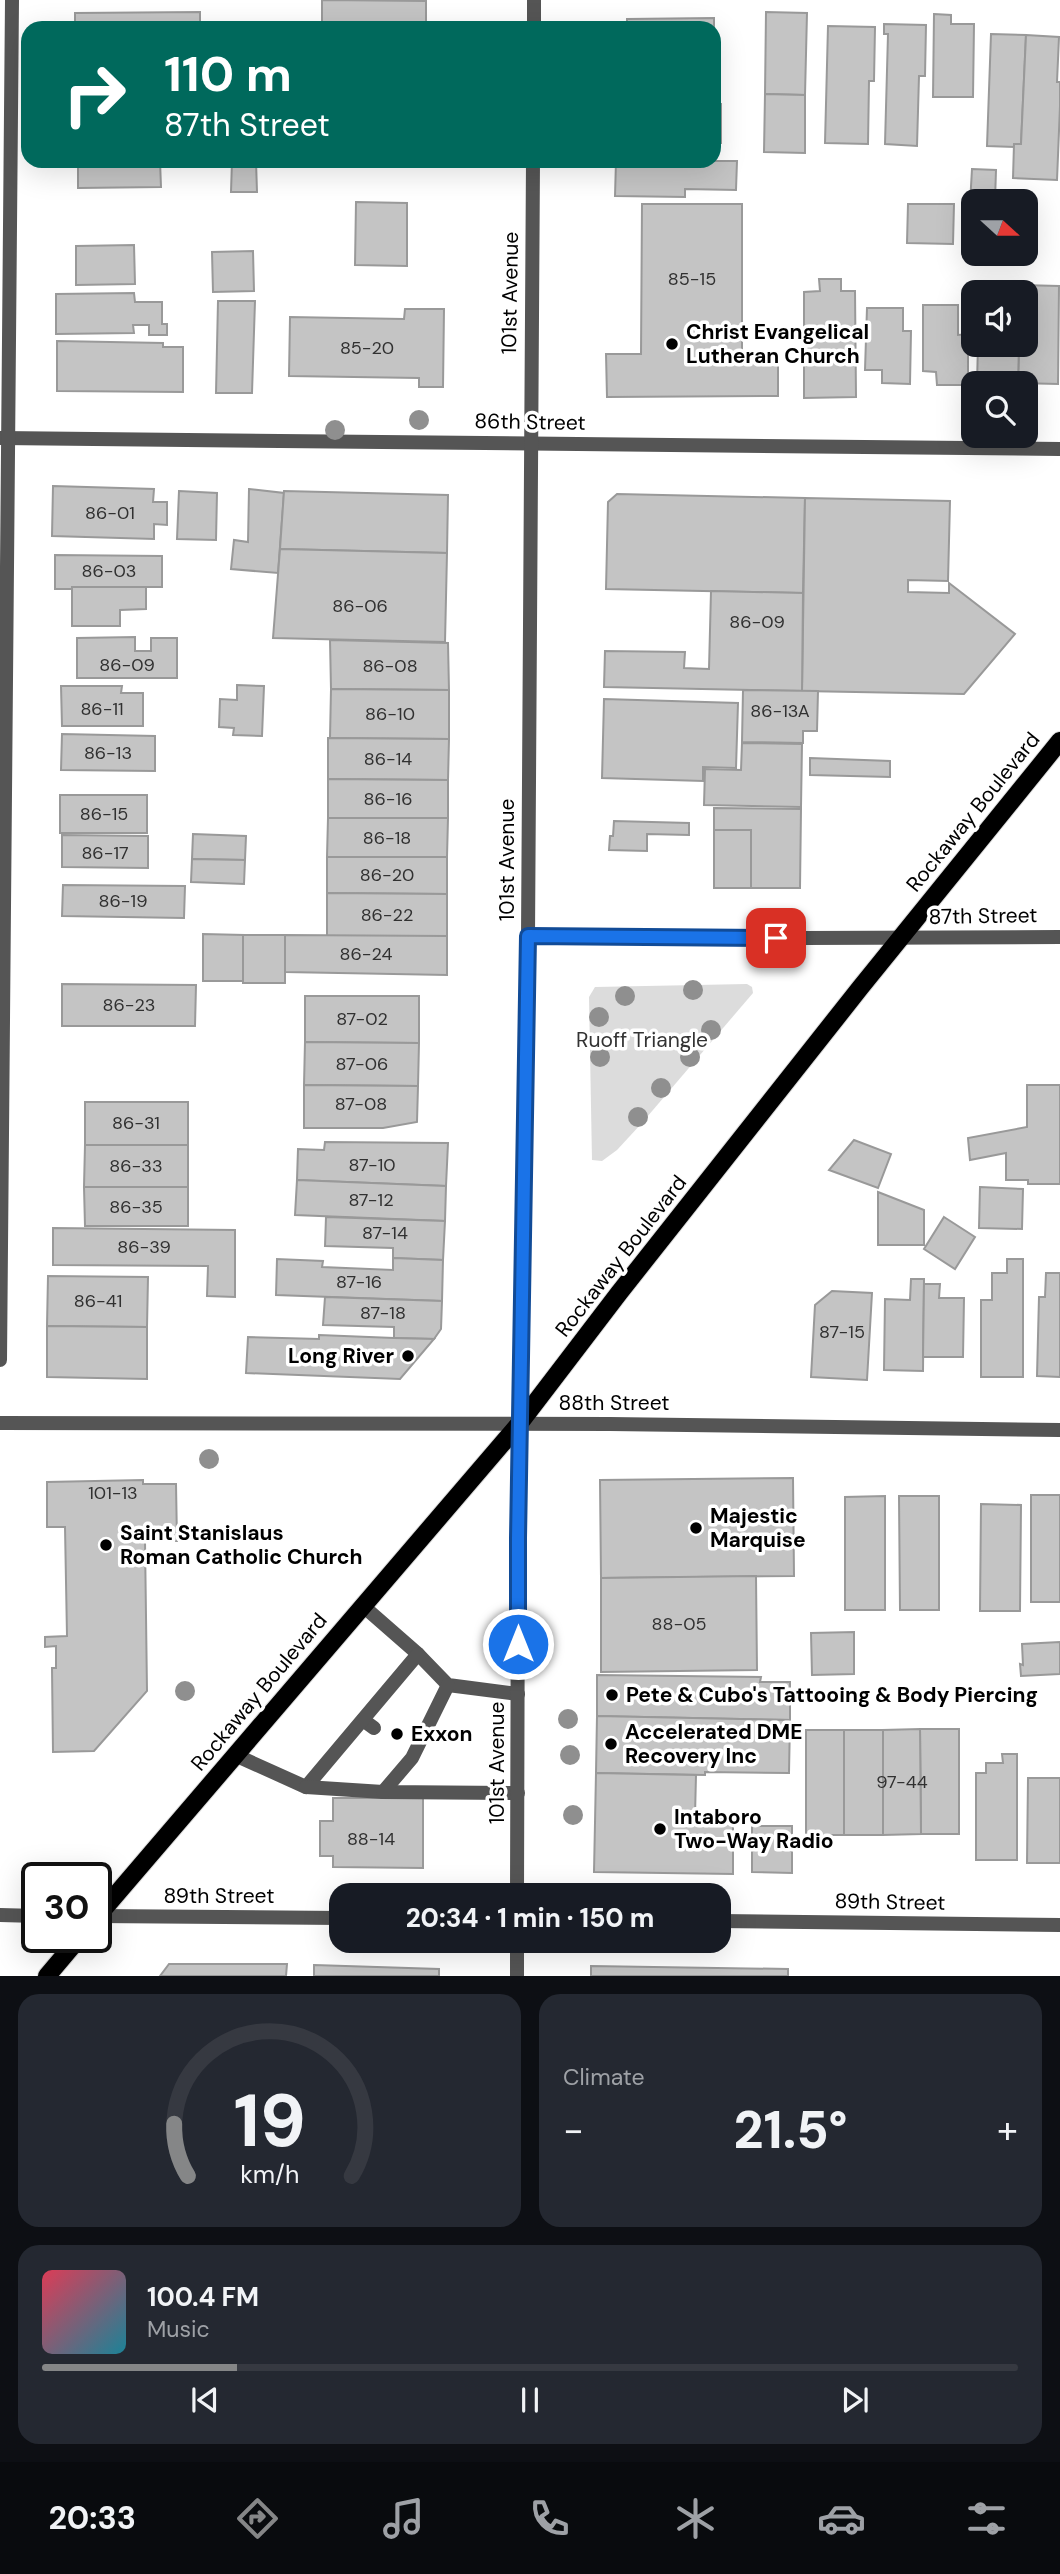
<!DOCTYPE html>
<html lang="en">
<head>
<meta charset="utf-8">
<style>
	:root { --surface:#171b24; --page:#242831; --text:#f1f3f6; --muted:#9ea1a6; --line:#363941; --accent:#858687 }
	body { margin:0; font-family:"DM Sans",sans-serif; background:var(--page); color:var(--text); height:100vh; display:flex; flex-direction:column; font-size:26px; white-space:nowrap }
	* { box-sizing:border-box; margin:0 }
	p { font-size:23px; color:var(--muted) }
	.icon { flex:none; width:38px; height:38px; fill:none; stroke:currentColor; stroke-width:2; stroke-linecap:round; stroke-linejoin:round }
	.map { position:relative; height:1976px; overflow:hidden }
	.sheet { display:flex; flex-direction:column; gap:18px; padding:18px; background:#0d0f14; flex:1 }
	.sheet>* { flex:none }
	.top-card { position:absolute; left:21px; top:21px; width:700px; height:147px; border-radius:21px; box-shadow:0 7px 28px #0002; background:#00695c; color:#fff; overflow:hidden }
	.needle { width:46px; rotate:111deg }
	.fabs { position:absolute; left:961px; top:189px; display:grid; gap:14px }
	.fabs a { display:grid; place-items:center; width:77px; height:77px; border-radius:14px; background:var(--surface); box-shadow:0 7px 28px #0002; font-size:35px }
	.speed { position:absolute; left:21px; top:1862px; display:flex; gap:14px; font-size:35px; font-weight:700; text-align:center }
	.speed>* { display:grid; place-content:center; width:91px; height:91px; border-radius:50%; background:var(--surface); box-shadow:0 7px 28px #0002; line-height:1 }
	.speed .limit { border:4px solid #111; border-radius:10px; background:#fff; color:#111 }
	.pin { position:absolute; display:grid; place-items:center; width:60px; height:60px; color:#fff; margin:-30px; border-radius:14px; box-shadow:0 4px 10px #0006 }
	.me { position:absolute; width:77px; margin:-38px; rotate:0deg; stroke-linejoin:round; filter:drop-shadow(0 0 5px #0008) }
	.turn { display:flex; align-items:center; gap:24px; height:147px; padding:0 28px; font-size:32px }
	.turn .icon { width:91px; height:91px; stroke-width:2.5 }
	.turn b { display:block; font-size:49px; line-height:60px }
	.big { font-size:52px; font-weight:800; line-height:1.1 }
	.sheet .tile { flex:1; display:flex; flex-direction:column; justify-content:center; gap:10px; min-width:0; padding:0 24px; border-radius:21px; background:var(--page) }
	.sheet .dial { align-items:center; gap:0 }
	.dial svg { height:182px; overflow:visible; fill:none; stroke:var(--line); stroke-width:7; stroke-linecap:round; text-anchor:middle }
	.dial text { fill:var(--text); stroke:none }
	.song { display:flex; align-items:center; gap:21px }
	.cover { width:84px; height:84px; border-radius:10px; background:linear-gradient(135deg,hsl(350 70% 55%),hsl(190 70% 35%)) }
	.played { height:7px; border-radius:4px; background:linear-gradient(90deg,var(--accent) 20%,var(--line) 20%) }
	.keys { display:flex; justify-content:space-around; direction:ltr }
	.heat { display:flex; justify-content:space-between; align-items:center; font-size:38px; direction:ltr }
	.sheet .tiles { flex:1; display:grid; gap:18px; grid-template-columns:1fr 1fr }
	.tile:last-child { grid-column:span 2 }
	.trip { position:absolute; left:329px; top:1883px; width:402px; height:70px; border-radius:21px; background:var(--surface); box-shadow:0 7px 28px #0002; font-weight:800; line-height:70px; text-align:center }
	.tabs { display:flex; height:112px; justify-content:space-around; align-items:center; background:#090b0e; color:var(--muted) }
	.tabs .icon { width:49px; height:49px }
	.tabs .on { color:var(--accent) }
	.tabs b { font-size:32px; color:var(--text) }
	.map>svg:first-child { display:block }
	.green { fill:#dcdcdc }
	.building { fill:#c4c4c4; stroke:#999; stroke-width:2 }
	.lines { fill:none; stroke-linecap:round; stroke-linejoin:round }
	.primary-casing { stroke:#dbdbdb; stroke-width:20 }
	.service { stroke:#555; stroke-width:14 }
	.minor { stroke:#555; stroke-width:14 }
	.primary { stroke:#000; stroke-width:18 }
	.tree { fill:#8f8f8f }
	.route-casing { stroke:#114b97; stroke-width:18 }
	.route { stroke:#1a73e8; stroke-width:12 }
	.poi-dot { fill:#000; stroke:#fff; stroke-width:2.5 }
	.labels { text-anchor:middle; dominant-baseline:central; stroke-width:7; stroke-linejoin:round; paint-order:stroke }
	.number-label { font-size:18px; fill:#313131 }
	.street-label { font-size:21px; fill:#000; stroke:#fff }
	.poi-label { font-size:21px; font-weight:bold; fill:#000; stroke:#fff; text-anchor:start }
	.park-label { font-size:21px; fill:#333; stroke:#fff }
</style>
</head>
<body>
<div class="map">
<svg width="1060" height="1976" viewBox="0 0 1060 1976">
	<rect width="100%" height="100%" fill="#fff"/>
	<path class="green" d="M747,984L752,987L753,993L641,1124L617,1150L602,1161L592,1160L589,997L595,987Z"/>
	<g class="building">
		<path d="M322,0L426,1V28H322Z"/>
		<path d="M200,12V28H75V13Z"/>
		<path d="M766,12L807,13L805,95L765,94Z"/>
		<path d="M934,14L951,15V24H974L973,97H933Z"/>
		<path d="M714,18V28H627V19Z"/>
		<path d="M884,24L926,25L925,76H919L917,146L885,144L888,34H884Z"/>
		<path d="M828,26L875,27L874,81H869L868,144L825,143Z"/>
		<path d="M991,34L1026,35L1021,144H1014V147L987,146Z"/>
		<path d="M1026,35L1059,37L1057,82H1060V106L1057,180L1013,178L1014,144H1021Z"/>
		<path d="M765,94L805,95V153L764,152Z"/>
		<rect x="714" y="104" width="7" height="39"/>
		<path d="M78,161H160L161,187L78,188Z"/>
		<path d="M232,161H256L257,192H231Z"/>
		<path d="M616,161H737L736,190L685,189V197L615,196Z"/>
		<path d="M972,169L996,170L995,201H973V204H970Z"/>
		<path d="M356,202L407,203V266L355,265Z"/>
		<path d="M642,204H742V355H778V396L607,397L606,354H641Z"/>
		<path d="M908,204H954L953,244L907,243Z"/>
		<path d="M134,245L135,284L76,285V246Z"/>
		<path d="M253,251L254,291L213,292L212,252Z"/>
		<path d="M819,279H841V291H855L856,397L804,398V292L820,291Z"/>
		<path d="M978,284L1020,285L1019,292H978Z"/>
		<path d="M1020,285L1059,286L1058,384L1018,383L1019,345H1026V292H1019Z"/>
		<path d="M134,293L135,302H162V324H167V335H149V325H133L134,333L56,334V294Z"/>
		<path d="M218,301H255L252,393H216Z"/>
		<path d="M923,305H958V335L968,334V385H937L936,372L923,371Z"/>
		<path d="M867,308H903V331H911L910,384L882,383V370H865Z"/>
		<path d="M405,309H444L443,387H419V378L289,376L290,317L404,319Z"/>
		<path d="M57,341L163,343V347H183V392L57,391Z"/>
		<path d="M978,345H1019L1018,383H977Z"/>
		<path d="M53,486L154,489L153,502H167V525L154,524V539L52,536Z"/>
		<path d="M249,489L284,493L278,573L231,569L234,540L248,542Z"/>
		<path d="M179,491L217,493L216,540L177,539Z"/>
		<path d="M284,491L448,495L447,553L280,549Z"/>
		<path d="M617,494L805,498L803,593L606,589L608,502Z"/>
		<path d="M805,498L950,501L948,581L908,580V592L949,593V583L1015,634L964,694L802,691Z"/>
		<path d="M280,549L447,553L445,642L273,638Z"/>
		<path d="M55,555L162,556V587H72V589H55Z"/>
		<path d="M72,587H146V609L120,610V626H72Z"/>
		<path d="M711,591L803,593L802,691L604,687L605,651L685,652L684,668L709,669Z"/>
		<path d="M135,637V651H151V638H177V678H77V638Z"/>
		<path d="M330,640L448,643L449,690L331,689Z"/>
		<path d="M237,685L264,686L262,736L233,735L234,728L219,727L220,699L237,700Z"/>
		<path d="M61,686H122L121,693H143V726H62Z"/>
		<path d="M331,689L449,690V739L330,738Z"/>
		<path d="M743,690L818,691L817,731H803V743L742,742Z"/>
		<path d="M604,699L738,703L736,768L703,767V781L602,778Z"/>
		<path d="M62,734L155,736V771L61,770Z"/>
		<path d="M328,738L449,739L448,780L328,779Z"/>
		<path d="M742,743L802,744L801,807L704,805L705,769L741,770Z"/>
		<path d="M810,758L890,761V777L810,775Z"/>
		<path d="M328,779L448,780V818H328Z"/>
		<rect x="60" y="795" width="87" height="38"/>
		<path d="M714,808L801,809L800,888H751V830H714Z"/>
		<path d="M328,818H448L447,857H327Z"/>
		<path d="M614,821L689,823V835L647,834V851L609,850L610,836H613Z"/>
		<rect x="714" y="830" width="37" height="58"/>
		<path d="M193,834L246,836L245,860L192,859Z"/>
		<path d="M62,835L148,836V868L62,867Z"/>
		<path d="M327,857H447V894L327,893Z"/>
		<path d="M192,859L245,860L244,884L191,882Z"/>
		<path d="M63,885L185,886L184,918L62,916Z"/>
		<path d="M327,893L447,894V936H327Z"/>
		<path d="M203,934L244,935L243,981H203Z"/>
		<rect x="243" y="935" width="42" height="48"/>
		<path d="M285,935L447,936V975L285,972Z"/>
		<path d="M62,984L196,985L195,1026H62Z"/>
		<path d="M305,996H419V1043L305,1042Z"/>
		<path d="M305,1042L419,1043L418,1086L304,1085Z"/>
		<path d="M304,1085L418,1086L417,1122L383,1128H304Z"/>
		<path d="M1027,1085H1060V1184H1028V1180H1006V1153L970,1160L968,1138L1027,1127Z"/>
		<rect x="85" y="1102" width="103" height="43"/>
		<path d="M854,1140L891,1154L878,1188L829,1170Z"/>
		<path d="M325,1142L448,1143L446,1186L297,1180L298,1149L324,1150Z"/>
		<path d="M85,1145H188V1187H84Z"/>
		<path d="M297,1180L446,1186L445,1221L295,1215Z"/>
		<path d="M84,1187H188V1226H85Z"/>
		<path d="M980,1187L1023,1189L1022,1229L979,1228Z"/>
		<path d="M878,1192L924,1210V1245H878Z"/>
		<path d="M326,1217L445,1221L443,1260L393,1258V1248L325,1246Z"/>
		<path d="M944,1217L975,1237L955,1269L924,1249Z"/>
		<path d="M53,1228L235,1230V1297L207,1296L208,1266L53,1265Z"/>
		<path d="M393,1258L443,1260L442,1301L276,1295L277,1259L323,1261L322,1267L393,1270Z"/>
		<path d="M1007,1259H1023V1377H981V1300H992V1273H1007Z"/>
		<path d="M1046,1273H1060V1377L1037,1376L1039,1297H1045Z"/>
		<path d="M48,1276L148,1277L147,1327L47,1326Z"/>
		<path d="M911,1279H924L923,1371L884,1370L885,1299L910,1300Z"/>
		<path d="M924,1284H940L939,1298H964L963,1357H923Z"/>
		<path d="M832,1291L872,1293L867,1380L811,1377L815,1305Z"/>
		<path d="M325,1297L442,1301L441,1329L434,1339L394,1338V1327L323,1325Z"/>
		<path d="M47,1326L147,1327V1379L47,1377Z"/>
		<path d="M319,1335L394,1338L434,1339L400,1379L246,1373L248,1337L319,1339Z"/>
		<path d="M793,1478L794,1576L601,1578L600,1480Z"/>
		<path d="M143,1480V1484H176L177,1541H145L147,1691L94,1751L53,1752L52,1668H56V1646L45,1647V1637L67,1636L65,1527H47V1482Z"/>
		<rect x="1031" y="1495" width="29" height="107"/>
		<path d="M885,1496V1610H845V1497Z"/>
		<path d="M899,1496H939V1610H900Z"/>
		<path d="M981,1504L1021,1505L1020,1611H980Z"/>
		<path d="M756,1576L757,1670L601,1672V1578Z"/>
		<path d="M854,1632V1674L812,1675L811,1633Z"/>
		<path d="M1060,1642V1674L1021,1676L1020,1664L1023,1665L1022,1644Z"/>
		<path d="M597,1675L761,1677L760,1682H790V1720L597,1716Z"/>
		<path d="M597,1716L790,1720L789,1773L705,1772V1775L596,1773Z"/>
		<path d="M920,1729H959V1834H921Z"/>
		<path d="M920,1729L921,1834L883,1835V1730Z"/>
		<rect x="806" y="1730" width="38" height="105"/>
		<rect x="844" y="1730" width="39" height="105"/>
		<path d="M1002,1754H1017V1860H976V1773H986V1763H1003Z"/>
		<path d="M596,1773L696,1775L695,1816H727V1824H733V1874L594,1872Z"/>
		<path d="M1028,1778H1060V1863H1027Z"/>
		<path d="M333,1798H423V1868L333,1867V1856H320V1821H333Z"/>
		<path d="M752,1826H792V1873L752,1872Z"/>
		<path d="M169,1964H287L286,1976H160Z"/>
		<path d="M314,1965L439,1969V1976H314Z"/>
		<path d="M591,1966L788,1969V1976H591Z"/>
	</g>
	<g class="lines">
		<g class="primary-casing">
			<g id="primary">
				<path d="M96,1918L519,1424L619,1293L860,988L1060,741"/>
				<path d="M47,1976L80,1937"/>
			</g>
		</g>
		<g class="service">
			<path d="M362,1605L418,1654"/>
			<path d="M363,1720L374,1728"/>
			<path d="M235,1755L306,1787L418,1654L448,1685L518,1694"/>
			<path d="M306,1787L383,1792L518,1793"/>
			<path d="M383,1792L412,1758L448,1685"/>
		</g>
		<g class="minor">
			<path d="M534,28V0"/>
			<path d="M1,438L1060,449"/>
			<path d="M528,936L803,938L1060,937"/>
			<path d="M0,1360L12,0"/>
			<path d="M0,1423L610,1424L1060,1430"/>
			<path d="M517,1895L518,1538L528,936L533,161"/>
			<path d="M0,1915L37,1916"/>
			<path d="M96,1916L341,1918"/>
			<path d="M719,1921L1060,1925"/>
			<path d="M517,1976V1941"/>
		</g>
		<use href="#primary" class="primary"/>
	</g>
	<g class="tree">
		<circle cx="419" cy="420" r="10"/>
		<circle cx="335" cy="430" r="10"/>
		<circle cx="693" cy="990" r="10"/>
		<circle cx="625" cy="996" r="10"/>
		<circle cx="599" cy="1017" r="10"/>
		<circle cx="711" cy="1030" r="10"/>
		<circle cx="600" cy="1057" r="10"/>
		<circle cx="690" cy="1057" r="10"/>
		<circle cx="661" cy="1088" r="10"/>
		<circle cx="638" cy="1117" r="10"/>
		<circle cx="209" cy="1459" r="10"/>
		<circle cx="185" cy="1691" r="10"/>
		<circle cx="568" cy="1719" r="10"/>
		<circle cx="570" cy="1755" r="10"/>
		<circle cx="573" cy="1815" r="10"/>
	</g>
	<g class="lines">
		<g class="route-casing">
			<path id="route" d="M518,1644V1538L528,936L776,938"/>
		</g>
		<use href="#route" class="route"/>
	</g>
	<g class="poi-dot">
		<circle cx="672" cy="344" r="7"/>
		<circle cx="408" cy="1356" r="7"/>
		<circle cx="696" cy="1528" r="7"/>
		<circle cx="106" cy="1545" r="7"/>
		<circle cx="612" cy="1695" r="7"/>
		<circle cx="397" cy="1734" r="7"/>
		<circle cx="611" cy="1744" r="7"/>
		<circle cx="660" cy="1829" r="7"/>
	</g>
	<g class="labels">
		<g class="number-label">
			<text x="692" y="279">85-15</text>
			<text x="367" y="348">85-20</text>
			<text x="110" y="513">86-01</text>
			<text x="109" y="571">86-03</text>
			<text x="360" y="606">86-06</text>
			<text x="757" y="622">86-09</text>
			<text x="127" y="665">86-09</text>
			<text x="390" y="666">86-08</text>
			<text x="102" y="709">86-11</text>
			<text x="780" y="711">86-13A</text>
			<text x="390" y="714">86-10</text>
			<text x="108" y="753">86-13</text>
			<text x="388" y="759">86-14</text>
			<text x="388" y="799">86-16</text>
			<text x="104" y="814">86-15</text>
			<text x="387" y="838">86-18</text>
			<text x="105" y="853">86-17</text>
			<text x="387" y="875">86-20</text>
			<text x="123" y="901">86-19</text>
			<text x="387" y="915">86-22</text>
			<text x="366" y="954">86-24</text>
			<text x="129" y="1005">86-23</text>
			<text x="362" y="1019">87-02</text>
			<text x="362" y="1064">87-06</text>
			<text x="361" y="1104">87-08</text>
			<text x="136" y="1123">86-31</text>
			<text x="372" y="1165">87-10</text>
			<text x="136" y="1166">86-33</text>
			<text x="371" y="1200">87-12</text>
			<text x="136" y="1207">86-35</text>
			<text x="385" y="1233">87-14</text>
			<text x="144" y="1247">86-39</text>
			<text x="359" y="1282">87-16</text>
			<text x="98" y="1301">86-41</text>
			<text x="383" y="1313">87-18</text>
			<text x="842" y="1332">87-15</text>
			<text x="113" y="1493">101-13</text>
			<text x="679" y="1624">88-05</text>
			<text x="902" y="1782">97-44</text>
			<text x="371" y="1839">88-14</text>
		</g>
		<g class="street-label">
			<text transform="translate(510 293) rotate(-89)">101st Avenue</text>
			<text transform="translate(530 422) rotate(1)">86th Street</text>
			<text transform="translate(973 812) rotate(-51)">Rockaway Boulevard</text>
			<text transform="translate(507 860) rotate(-90)">101st Avenue</text>
			<text transform="translate(983 916) rotate(-1)">87th Street</text>
			<text transform="translate(621 1256) rotate(-52)">Rockaway Boulevard</text>
			<text x="614" y="1403">88th Street</text>
			<text transform="translate(259 1692) rotate(-50)">Rockaway Boulevard</text>
			<text transform="translate(497 1763) rotate(-90)">101st Avenue</text>
			<text x="219" y="1896">89th Street</text>
			<text transform="translate(890 1902) rotate(1)">89th Street</text>
		</g>
		<g class="poi-label">
			<text x="686" y="332">Christ Evangelical<tspan x="686" dy="24">Lutheran Church</tspan></text>
			<text x="394" y="1356" text-anchor="end">Long River</text>
			<text x="710" y="1516">Majestic<tspan x="710" dy="24">Marquise</tspan></text>
			<text x="120" y="1533">Saint Stanislaus<tspan x="120" dy="24">Roman Catholic Church</tspan></text>
			<text x="626" y="1695">Pete &amp; Cubo's Tattooing &amp; Body Piercing</text>
			<text x="625" y="1732">Accelerated DME<tspan x="625" dy="24">Recovery Inc</tspan></text>
			<text x="411" y="1734">Exxon</text>
			<text x="674" y="1817">Intaboro<tspan x="674" dy="24">Two-Way Radio</tspan></text>
		</g>
		<g class="park-label">
			<text x="642" y="1040">Ruoff Triangle</text>
		</g>
	</g>
</svg>
<div class="fabs">
<a><svg class="needle" viewBox="-14 -14 28 28"><path d="M0-13l5 13h-10z" fill="#e53935"/><path d="M0 13l5-13h-10z" fill="#9ea1a6"/></svg></a>
<a><svg class="icon" aria-label="sound" viewBox="0 0 24 24"><path d="M4 9h4l5-4v14l-5-4H4zM17 9q2 3 0 6"/></svg></a>
<a><svg class="icon" aria-label="search" viewBox="0 0 24 24"><circle cx="10" cy="10" r="6"/><path d="M15 15l6 6"/></svg></a>
</div>
<div class="speed"><div class="limit">30</div></div>
<div class="pin" style="left:776px;top:938px;background:#d93025"><svg class="icon" aria-label="arrive" viewBox="0 0 24 24"><path d="M6 21V4h12l-3 4 3 4H6"/></svg></div>
<svg class="me" style="left:518px;top:1644px" viewBox="-20 -20 40 40"><circle r="17" fill="#1a73e8" stroke="#fff" stroke-width="3"/><path d="M0-11L8 9 0 5-8 9z" fill="#fff"/></svg>
<div class="trip">20:34 · 1 min · 150 m</div>
<div class="top-card">
<div class="turn"><svg class="icon" aria-label="right" viewBox="0 0 24 24"><path d="M7 20v-9h11M14 6l5 5-5 5"/></svg><div><b>110 m</b>87th Street</div></div>
</div>
</div>
<section class="sheet">
<div class="tiles">
<div class="tile dial"><svg viewBox="0 0 100 80">
<path d="M14 69A42 42 0 1 1 86 69"/>
<path d="M14 69A42 42 0 0 1 8 46" stroke="#858687"/>
<text x="50" y="56" font-size="32" font-weight="700">19</text>
<text x="50" y="72" font-size="11">km/h</text>
</svg></div>
<div class="tile"><p>Climate</p>
<div class="heat"><a>−</a><b class="big">21.5°</b><a>+</a></div>
</div>
<div class="tile">
<div class="song"><i class="cover"></i><div><b>100.4 FM</b><p>Music</p></div></div>
<div class="played"></div>
<div class="keys"><svg class="icon" aria-label="previous" viewBox="0 0 24 24"><path d="M18 5L8 12l10 7zM5 5v14"/></svg><svg class="icon" aria-label="pause" viewBox="0 0 24 24"><path d="M8 5v14M16 5v14"/></svg><svg class="icon" aria-label="next" viewBox="0 0 24 24"><path d="M6 5l10 7-10 7zM19 5v14"/></svg></div>
</div>
</div>
</section>
<nav class="tabs">
<b>20:33</b>
<svg class="icon on" aria-label="directions" viewBox="0 0 24 24"><path d="M12 3l9 9-9 9-9-9zM9 14v-3h6M13 9l2 2-2 2"/></svg>
<svg class="icon" aria-label="music" viewBox="0 0 24 24"><path d="M9 18V5l10-2v13"/><circle cx="6" cy="18" r="3"/><circle cx="16" cy="16" r="3"/></svg>
<svg class="icon" aria-label="phone" viewBox="0 0 24 24"><path d="M5 4h4l2 5-3 2q2 4 5 5l2-3 5 2v4C11 20 4 13 5 4z"/></svg>
<svg class="icon" aria-label="climate" viewBox="0 0 24 24"><path d="M12 3v18M4 7l16 10M4 17L20 7"/></svg>
<svg class="icon" aria-label="car" viewBox="0 0 24 24"><path d="M5 17H2v-5l4-1 3-4h7l3 4 3 1v5h-3M9 17h6M6 11h13"/><circle cx="7" cy="17" r="2"/><circle cx="17" cy="17" r="2"/></svg>
<svg class="icon" aria-label="filters" viewBox="0 0 24 24"><path d="M4 7h16M4 17h16"/><circle cx="9" cy="7" r="2"/><circle cx="15" cy="17" r="2"/></svg>
</nav>
</body>
</html>
